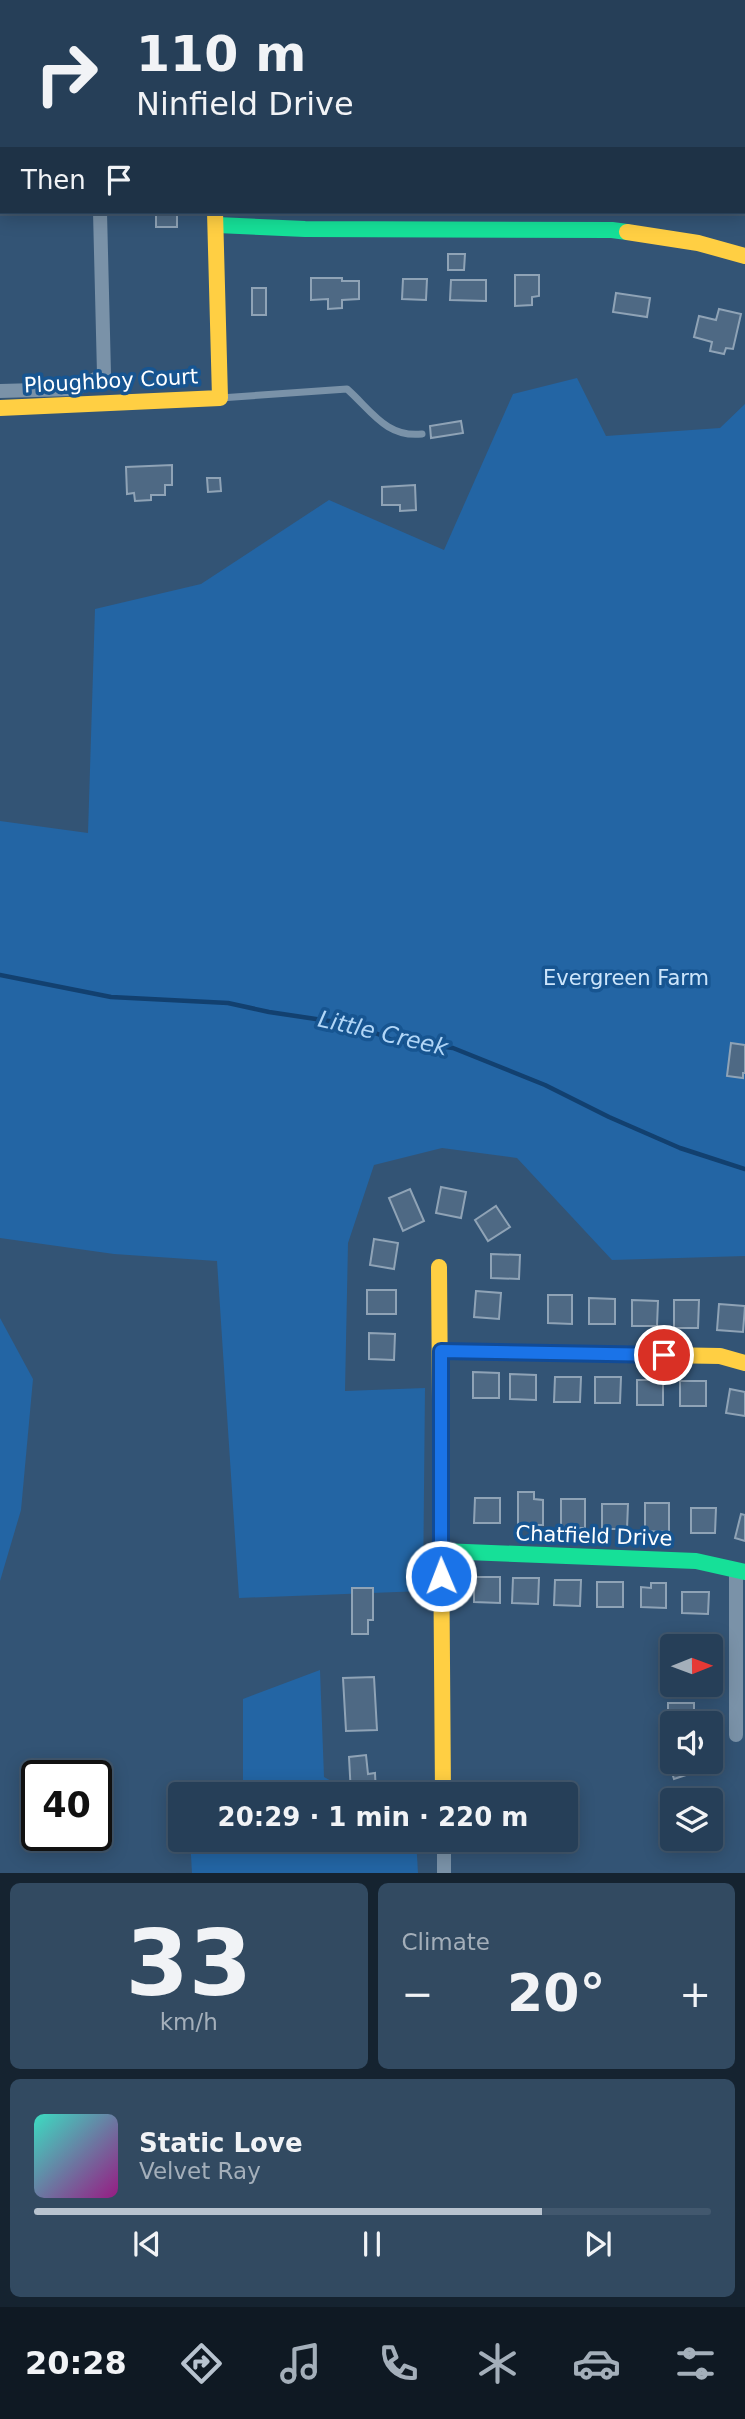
<!DOCTYPE html>
<html lang="en">
<head>
<meta charset="utf-8">
<style>
	:root { --surface:#263f58; --page:#324a61; --text:#f1f3f6; --muted:#a4afba; --line:#42586e; --accent:#b8c3cf }
	body { margin:0; font-family:"DejaVu Sans",sans-serif; background:var(--page); color:var(--text); height:100vh; display:flex; flex-direction:column; font-size:26px; white-space:nowrap }
	* { box-sizing:border-box; margin:0 }
	p { font-size:23px; color:var(--muted) }
	.icon { flex:none; width:38px; height:38px; fill:none; stroke:currentColor; stroke-width:2; stroke-linecap:round; stroke-linejoin:round }
	.map { position:relative; height:1873px; overflow:hidden }
	.details { display:flex; flex-direction:column; gap:10px; padding:10px; background:#152330; flex:1 }
	.details>* { flex:none }
	.guide { position:absolute; left:0px; top:0px; width:746px; height:214px; box-shadow:0 4px 18px #0003,0 0 0 2px var(--line); background:#263f58; color:var(--text); overflow:hidden }
	.needle { width:46px; rotate:89deg }
	.fabs { position:absolute; left:660px; top:1634px; display:grid; gap:14px }
	.fabs a { display:grid; place-items:center; width:63px; height:63px; border-radius:7px; background:var(--surface); box-shadow:0 4px 18px #0003,0 0 0 2px var(--line); font-size:35px }
	.speed { position:absolute; left:21px; top:1760px; display:flex; gap:14px; font-size:35px; font-weight:700; text-align:center }
	.speed>* { display:grid; place-content:center; width:91px; height:91px; border-radius:50%; background:var(--surface); box-shadow:0 4px 18px #0003,0 0 0 2px var(--line); line-height:1 }
	.speed .limit { border:4px solid #111; border-radius:10px; background:#fff; color:#111 }
	.pin { position:absolute; display:grid; place-items:center; width:60px; height:60px; color:#fff; margin:-30px; border:4px solid #fff; border-radius:50%; box-shadow:0 2px 7px #0007 }
	.me { position:absolute; width:77px; margin:-38px; rotate:359deg; stroke-linejoin:round; filter:drop-shadow(0 0 5px #0008) }
	.turn { display:flex; align-items:center; gap:24px; height:147px; padding:0 21px; font-size:32px }
	.turn .icon { width:91px; height:91px; stroke-width:2.5 }
	.turn b { display:block; font-size:49px; line-height:60px }
	.then { display:flex; align-items:center; height:66px; padding:0 21px; background:#0003; gap:14px; font-size:26px }
	.big { font-size:52px; font-weight:700; line-height:1.1 }
	.details .card { flex:1; display:flex; flex-direction:column; justify-content:center; gap:10px; min-width:0; padding:0 24px; border-radius:10px; background:var(--page) }
	.details .dial { align-items:center; gap:0 }
	.dial b { font-size:91px; line-height:1 }
	.song { display:flex; align-items:center; gap:21px }
	.cover { width:84px; height:84px; border-radius:10px; background:linear-gradient(135deg,hsl(170 70% 55%),hsl(310 70% 35%)) }
	.played { height:7px; border-radius:4px; background:linear-gradient(90deg,var(--accent) 75%,var(--line) 75%) }
	.keys { display:flex; justify-content:space-around; direction:ltr }
	.heat { display:flex; justify-content:space-between; align-items:center; font-size:38px; direction:ltr }
	.details .tiles { flex:1; display:grid; gap:10px; grid-template-columns:1fr 1fr }
	.card:last-child { grid-column:span 2 }
	.trip { position:absolute; left:168px; top:1782px; width:410px; height:70px; border-radius:7px; background:var(--surface); box-shadow:0 4px 18px #0003,0 0 0 2px var(--line); font-weight:700; line-height:70px; text-align:center }
	.tab-bar { display:flex; height:112px; justify-content:space-around; align-items:center; background:#0f1923; color:var(--muted) }
	.tab-bar .icon { width:49px; height:49px }
	.tab-bar .selected { color:var(--accent) }
	.tab-bar b { font-size:32px; color:var(--text) }
	.map>svg:first-child { display:block }
	.green { fill:#2365a4 }
	.lines { fill:none; stroke-linecap:round; stroke-linejoin:round }
	.stream { stroke:#12406f; stroke-width:4.5 }
	.building { fill:#4e6984; stroke:#8fa3b6; stroke-width:2 }
	.lane { stroke:#7a92a8; stroke-width:7 }
	.street { stroke:#7a92a8; stroke-width:14 }
	.fast { stroke:#16e098; stroke-width:16 }
	.slow { stroke:#ffcf43; stroke-width:16 }
	.route-casing { stroke:#114b97; stroke-width:18 }
	.route { stroke:#1a73e8; stroke-width:12 }
	.labels { text-anchor:middle; dominant-baseline:central; stroke-width:7; stroke-linejoin:round; paint-order:stroke }
	.street-label { font-size:21px; fill:#fff; stroke:#175591 }
	.park-label { font-size:21px; fill:#cce5fb; stroke:#175591 }
	.water-label { font-size:23px; font-style:italic; fill:#b1d6f7; stroke:#175591 }
</style>
</head>
<body>
<div class="map">
<svg width="745" height="1873" viewBox="0 0 745 1873">
	<rect width="100%" height="100%" fill="#335475"/>
	<g class="green">
		<path d="M299,0H745V151L744,2H299Z"/>
		<path d="M577,378L606,436L720,428L745,404V1256L612,1260L517,1158L442,1148L374,1165L348,1243L345,1391L425,1388L423,1591L239,1598L217,1261L114,1254L0,1238V821L88,833L95,609L201,584L329,500L444,550L513,394Z"/>
		<path d="M0,1318L33,1379L21,1510L0,1581Z"/>
		<path d="M320,1670L324,1777L355,1794H232L243,1787V1699Z"/>
		<path d="M190,1839H416L418,1873H192Z"/>
	</g>
	<g class="lines">
		<path class="stream" d="M0,975L111,997L228,1003L269,1012L336,1022L361,1027L392,1040L453,1048L545,1085L609,1117L680,1148L745,1169"/>
	</g>
	<g class="building">
		<rect x="0" y="45" width="2" height="37"/>
		<rect x="156" y="212" width="21" height="15"/>
		<path d="M448,254H465L464,270H448Z"/>
		<path d="M515,275H539V296L532,297V305L515,306Z"/>
		<path d="M311,278H342V281H359V299L342,300V308L328,309V299L311,300Z"/>
		<path d="M403,279H427L426,300L402,299Z"/>
		<path d="M451,280H486V301L450,300Z"/>
		<rect x="252" y="288" width="14" height="27"/>
		<path d="M616,293L650,298L647,317L613,312Z"/>
		<path d="M719,309L741,314L733,349L726,348L724,354L710,351L712,342L694,337L699,316L716,320Z"/>
		<path d="M461,421L463,433L431,438L430,426Z"/>
		<path d="M172,465V485H165V495H151V500L135,501L134,493L127,494L126,467Z"/>
		<path d="M207,478H220L221,491L208,492Z"/>
		<path d="M415,485L416,510L400,511V505H382V487Z"/>
		<path d="M731,1043L745,1045V1073H743V1078L727,1076Z"/>
		<path d="M441,1187L466,1192L461,1218L436,1213Z"/>
		<path d="M410,1189L424,1221L403,1231L389,1198Z"/>
		<path d="M496,1206L510,1227L488,1241L475,1220Z"/>
		<path d="M374,1239L398,1243L394,1269L370,1265Z"/>
		<path d="M491,1254L520,1255L519,1279L491,1278Z"/>
		<rect x="367" y="1290" width="29" height="24"/>
		<path d="M476,1291L501,1293L499,1319L474,1317Z"/>
		<path d="M548,1295H572V1324L548,1323Z"/>
		<path d="M589,1298L615,1299V1324H589Z"/>
		<path d="M632,1300L658,1301L657,1326H632Z"/>
		<path d="M674,1300H699L698,1328H674Z"/>
		<path d="M719,1304L745,1306L743,1332L717,1330Z"/>
		<path d="M369,1333L395,1334L394,1360L369,1359Z"/>
		<path d="M473,1372L499,1373V1398H473Z"/>
		<path d="M510,1374L536,1375V1400L510,1399Z"/>
		<path d="M555,1377H581L580,1402H554Z"/>
		<path d="M595,1377H621L620,1403H595Z"/>
		<rect x="637" y="1380" width="26" height="25"/>
		<rect x="680" y="1381" width="26" height="25"/>
		<path d="M730,1389L745,1392V1416L726,1413Z"/>
		<path d="M518,1492H534V1499L543,1500V1525H518Z"/>
		<path d="M475,1498H500V1523H474Z"/>
		<rect x="561" y="1499" width="24" height="29"/>
		<path d="M645,1503H669V1532L645,1531Z"/>
		<path d="M602,1504H628L627,1529H602Z"/>
		<path d="M691,1508H716L715,1533H691Z"/>
		<path d="M741,1514L745,1515V1541L735,1538Z"/>
		<path d="M474,1577H500V1603L474,1602Z"/>
		<path d="M513,1578H539L538,1604L512,1603Z"/>
		<path d="M555,1580H581L580,1606L554,1605Z"/>
		<rect x="597" y="1582" width="26" height="25"/>
		<path d="M651,1583H666V1608L641,1607V1587L651,1588Z"/>
		<path d="M352,1588H373V1620H368V1634H352Z"/>
		<path d="M682,1592H709L708,1614L682,1613Z"/>
		<path d="M374,1677L377,1730L346,1731L343,1678Z"/>
		<path d="M668,1703H694V1724H672V1729H668Z"/>
		<path d="M672,1752V1762H695L698,1771L674,1779L666,1754Z"/>
		<path d="M366,1755L368,1774L375,1773L376,1794H351L349,1757Z"/>
	</g>
	<g class="lines">
		<path class="lane" d="M220,398L347,389C371,410 386,438 422,434"/>
		<g class="street">
			<path d="M189,0V2"/>
			<path d="M0,391L72,389L85,385L104,374L100,212"/>
			<path d="M736,1570V1735"/>
			<path d="M444,1839V1873"/>
		</g>
		<g class="fast">
			<path d="M217,225L305,229L612,230L627,232"/>
			<path d="M441,1551L696,1561L745,1572"/>
		</g>
		<g class="slow">
			<path d="M627,232L698,243L745,256"/>
			<path d="M0,408L220,398L215,212"/>
			<path d="M439,1267L443,1794"/>
			<path d="M441,1351L720,1356L745,1363"/>
		</g>
	</g>
	<g class="lines">
		<g class="route-casing">
			<path id="route" d="M441,1576V1351L664,1355"/>
		</g>
		<use href="#route" class="route"/>
	</g>
	<g class="labels">
		<g class="street-label">
			<text transform="translate(111 381) rotate(-3)">Ploughboy Court</text>
			<text transform="translate(594 1536) rotate(2)">Chatfield Drive</text>
		</g>
		<g class="park-label">
			<text x="626" y="978">Evergreen Farm</text>
		</g>
		<g class="water-label">
			<text transform="translate(383 1033) rotate(13)">Little Creek</text>
		</g>
	</g>
</svg>
<div class="fabs">
<a><svg class="needle" viewBox="-14 -14 28 28"><path d="M0-13l5 13h-10z" fill="#e53935"/><path d="M0 13l5-13h-10z" fill="#a4afba"/></svg></a>
<a><svg class="icon" aria-label="sound" viewBox="0 0 24 24"><path d="M4 9h4l5-4v14l-5-4H4zM17 9q2 3 0 6"/></svg></a>
<a><svg class="icon" aria-label="layers" viewBox="0 0 24 24"><path d="M12 4l9 5-9 5-9-5zM3 14l9 5 9-5"/></svg></a>
</div>
<div class="speed"><div class="limit">40</div></div>
<div class="pin" style="left:664px;top:1355px;background:#d93025"><svg class="icon" aria-label="arrive" viewBox="0 0 24 24"><path d="M6 21V4h12l-3 4 3 4H6"/></svg></div>
<svg class="me" style="left:441px;top:1576px" viewBox="-20 -20 40 40"><circle r="17" fill="#1a73e8" stroke="#fff" stroke-width="3"/><path d="M0-11L8 9 0 5-8 9z" fill="#fff"/></svg>
<div class="trip">20:29 · 1 min · 220 m</div>
<div class="guide">
<div class="turn"><svg class="icon" aria-label="right" viewBox="0 0 24 24"><path d="M7 20v-9h11M14 6l5 5-5 5"/></svg><div><b>110 m</b>Ninfield Drive</div></div>
<div class="then">Then<svg class="icon" aria-label="arrive" viewBox="0 0 24 24"><path d="M6 21V4h12l-3 4 3 4H6"/></svg></div>
</div>
</div>
<section class="details">
<div class="tiles">
<div class="card dial"><b>33</b><p>km/h</p></div>
<div class="card"><p>Climate</p>
<div class="heat"><a>−</a><b class="big">20°</b><a>+</a></div>
</div>
<div class="card">
<div class="song"><i class="cover"></i><div><b>Static Love</b><p>Velvet Ray</p></div></div>
<div class="played"></div>
<div class="keys"><svg class="icon" aria-label="previous" viewBox="0 0 24 24"><path d="M18 5L8 12l10 7zM5 5v14"/></svg><svg class="icon" aria-label="pause" viewBox="0 0 24 24"><path d="M8 5v14M16 5v14"/></svg><svg class="icon" aria-label="next" viewBox="0 0 24 24"><path d="M6 5l10 7-10 7zM19 5v14"/></svg></div>
</div>
</div>
</section>
<nav class="tab-bar">
<b>20:28</b>
<svg class="icon selected" aria-label="directions" viewBox="0 0 24 24"><path d="M12 3l9 9-9 9-9-9zM9 14v-3h6M13 9l2 2-2 2"/></svg>
<svg class="icon" aria-label="music" viewBox="0 0 24 24"><path d="M9 18V5l10-2v13"/><circle cx="6" cy="18" r="3"/><circle cx="16" cy="16" r="3"/></svg>
<svg class="icon" aria-label="phone" viewBox="0 0 24 24"><path d="M5 4h4l2 5-3 2q2 4 5 5l2-3 5 2v4C11 20 4 13 5 4z"/></svg>
<svg class="icon" aria-label="climate" viewBox="0 0 24 24"><path d="M12 3v18M4 7l16 10M4 17L20 7"/></svg>
<svg class="icon" aria-label="car" viewBox="0 0 24 24"><path d="M5 17H2v-5l4-1 3-4h7l3 4 3 1v5h-3M9 17h6M6 11h13"/><circle cx="7" cy="17" r="2"/><circle cx="17" cy="17" r="2"/></svg>
<svg class="icon" aria-label="filters" viewBox="0 0 24 24"><path d="M4 7h16M4 17h16"/><circle cx="9" cy="7" r="2"/><circle cx="15" cy="17" r="2"/></svg>
</nav>
</body>
</html>
